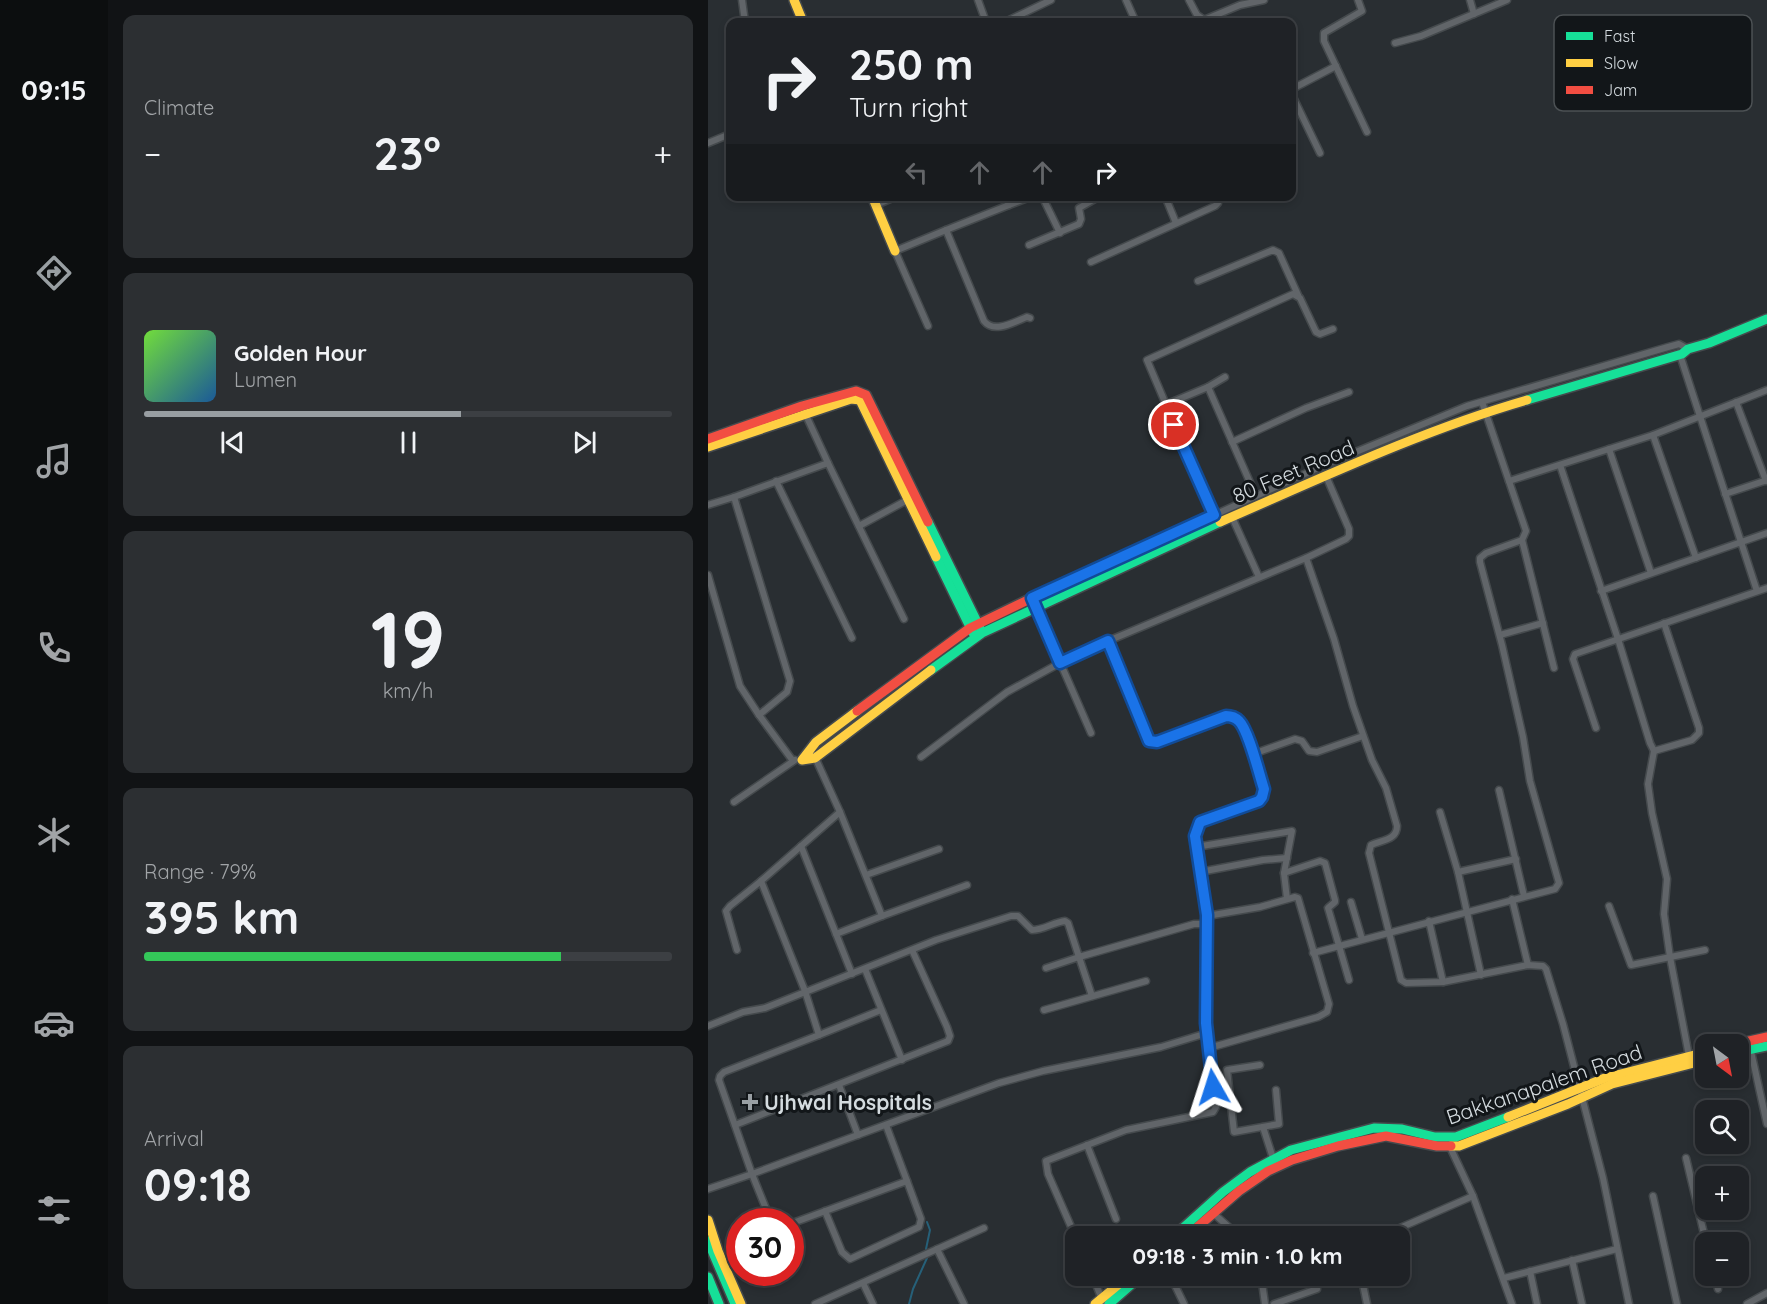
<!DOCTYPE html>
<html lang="en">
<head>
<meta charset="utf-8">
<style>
	:root { --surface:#1f2226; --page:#2c2f32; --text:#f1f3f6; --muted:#a1a4a7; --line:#3c3f43; --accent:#989ea2 }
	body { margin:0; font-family:Quicksand,sans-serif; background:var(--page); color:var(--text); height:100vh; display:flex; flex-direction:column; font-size:22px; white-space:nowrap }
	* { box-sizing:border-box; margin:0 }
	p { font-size:20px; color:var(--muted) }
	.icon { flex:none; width:33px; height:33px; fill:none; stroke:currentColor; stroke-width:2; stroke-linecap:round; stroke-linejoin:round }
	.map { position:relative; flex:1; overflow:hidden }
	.panel { display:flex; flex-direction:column; gap:15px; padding:15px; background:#111315; width:600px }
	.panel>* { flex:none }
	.guide { position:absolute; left:18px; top:18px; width:570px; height:183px; border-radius:12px; box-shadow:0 3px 9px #0003,0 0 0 2px var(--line); background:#1f2226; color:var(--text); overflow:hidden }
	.needle { width:39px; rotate:148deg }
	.buttons { position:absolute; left:987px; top:1034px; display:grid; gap:12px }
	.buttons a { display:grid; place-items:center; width:54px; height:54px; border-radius:12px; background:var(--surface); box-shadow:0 3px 9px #0003,0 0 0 2px var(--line); font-size:30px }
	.speed { position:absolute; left:18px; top:1208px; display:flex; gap:12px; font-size:30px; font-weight:700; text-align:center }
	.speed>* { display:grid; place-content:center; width:78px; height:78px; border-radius:50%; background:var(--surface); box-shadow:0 3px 9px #0003,0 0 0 2px var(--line); line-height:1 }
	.speed .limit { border:9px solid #d22; background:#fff; color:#111 }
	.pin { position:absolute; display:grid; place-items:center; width:51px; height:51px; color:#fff; margin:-26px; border:3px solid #fff; border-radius:50%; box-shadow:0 2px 6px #0007 }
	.me { position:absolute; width:66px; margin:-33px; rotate:354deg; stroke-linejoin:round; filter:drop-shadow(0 0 4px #0008) }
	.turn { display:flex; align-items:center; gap:21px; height:126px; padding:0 24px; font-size:27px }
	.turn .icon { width:78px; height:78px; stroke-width:2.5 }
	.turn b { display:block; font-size:42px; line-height:51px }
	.lanes { display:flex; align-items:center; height:57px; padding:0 24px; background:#0003; justify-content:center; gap:30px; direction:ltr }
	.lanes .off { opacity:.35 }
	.big { font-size:45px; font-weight:700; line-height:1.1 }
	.panel .widget { flex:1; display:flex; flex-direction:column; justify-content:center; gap:9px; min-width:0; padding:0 21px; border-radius:12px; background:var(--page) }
	.panel .dial { align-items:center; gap:0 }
	.dial b { font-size:78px; line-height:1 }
	.song { display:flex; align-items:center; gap:18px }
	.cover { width:72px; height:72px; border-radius:9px; background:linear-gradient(135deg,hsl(100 70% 55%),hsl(210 70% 35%)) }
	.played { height:6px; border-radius:3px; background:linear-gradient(90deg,var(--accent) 60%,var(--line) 60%) }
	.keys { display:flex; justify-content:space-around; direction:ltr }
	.heat { display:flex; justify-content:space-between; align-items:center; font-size:33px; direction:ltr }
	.charge { height:9px; border-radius:4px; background:linear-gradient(90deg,#34c759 79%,var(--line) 0) }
	.trip { position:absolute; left:357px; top:1226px; width:345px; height:60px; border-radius:12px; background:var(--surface); box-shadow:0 3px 9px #0003,0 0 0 2px var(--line); font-weight:700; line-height:60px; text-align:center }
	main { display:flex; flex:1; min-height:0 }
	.menu { display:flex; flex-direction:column; width:108px; justify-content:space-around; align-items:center; background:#0c0e0f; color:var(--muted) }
	.menu .icon { width:42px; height:42px }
	.menu .current { color:var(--accent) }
	.menu b { font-size:27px; color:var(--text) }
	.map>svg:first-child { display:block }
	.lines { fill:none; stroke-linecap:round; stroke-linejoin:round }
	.stream { stroke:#266079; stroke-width:2 }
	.street-casing { stroke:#454a4d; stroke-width:9 }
	.fast-casing { stroke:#454a4d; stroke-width:12 }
	.slow-casing { stroke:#454a4d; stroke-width:12 }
	.jam-casing { stroke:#454a4d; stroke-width:12 }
	.street { stroke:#616569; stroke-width:6 }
	.fast { stroke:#16e098; stroke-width:9 }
	.slow { stroke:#ffcf43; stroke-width:9 }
	.jam { stroke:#f24e42; stroke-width:9 }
	.route-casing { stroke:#114b97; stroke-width:15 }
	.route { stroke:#1a73e8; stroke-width:10 }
	.poi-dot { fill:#989ea2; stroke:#121619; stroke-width:2 }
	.labels { text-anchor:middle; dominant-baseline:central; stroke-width:6; stroke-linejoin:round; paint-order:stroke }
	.street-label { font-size:21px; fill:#d4dbdf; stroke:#121619 }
	.poi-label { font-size:21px; font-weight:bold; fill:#d4dbdf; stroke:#121619; text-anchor:start }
	.key { fill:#121619; stroke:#4c5154; stroke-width:1.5 }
	.key-label { font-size:16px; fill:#d4dbdf }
</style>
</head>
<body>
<main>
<nav class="menu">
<b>09:15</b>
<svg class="icon current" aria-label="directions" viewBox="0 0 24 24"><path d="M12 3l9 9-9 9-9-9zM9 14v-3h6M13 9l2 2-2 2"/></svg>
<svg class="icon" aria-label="music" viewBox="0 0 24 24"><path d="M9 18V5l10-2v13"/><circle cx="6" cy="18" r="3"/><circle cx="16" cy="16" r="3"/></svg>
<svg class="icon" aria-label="phone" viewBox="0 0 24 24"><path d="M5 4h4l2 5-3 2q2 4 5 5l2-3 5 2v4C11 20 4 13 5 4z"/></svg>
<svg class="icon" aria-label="climate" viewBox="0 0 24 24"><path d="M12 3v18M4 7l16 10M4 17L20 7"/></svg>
<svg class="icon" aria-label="car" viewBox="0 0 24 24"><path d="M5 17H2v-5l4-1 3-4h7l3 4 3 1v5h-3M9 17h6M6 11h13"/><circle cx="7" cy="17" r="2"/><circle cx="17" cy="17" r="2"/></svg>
<svg class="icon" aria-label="filters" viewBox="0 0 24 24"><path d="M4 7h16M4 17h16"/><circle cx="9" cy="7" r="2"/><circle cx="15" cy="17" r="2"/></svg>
</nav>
<section class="panel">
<div class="widget"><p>Climate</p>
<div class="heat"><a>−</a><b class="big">23°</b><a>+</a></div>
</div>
<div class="widget">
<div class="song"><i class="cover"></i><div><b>Golden Hour</b><p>Lumen</p></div></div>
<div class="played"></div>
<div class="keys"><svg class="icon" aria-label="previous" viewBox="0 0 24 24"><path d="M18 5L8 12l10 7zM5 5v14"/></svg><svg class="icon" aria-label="pause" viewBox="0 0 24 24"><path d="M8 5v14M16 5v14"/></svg><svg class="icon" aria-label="next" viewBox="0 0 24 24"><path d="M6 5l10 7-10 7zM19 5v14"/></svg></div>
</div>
<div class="widget dial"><b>19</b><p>km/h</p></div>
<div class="widget"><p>Range · 79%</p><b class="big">395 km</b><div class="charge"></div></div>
<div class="widget"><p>Arrival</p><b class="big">09:18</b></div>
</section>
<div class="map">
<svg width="1059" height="1304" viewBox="0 0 1059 1304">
	<rect width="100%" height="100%" fill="#292e32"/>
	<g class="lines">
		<g class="stream">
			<path d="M218,1249L222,1230L219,1222"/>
			<path d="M201,1304L205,1289L219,1258"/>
		</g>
		<g class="street-casing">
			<g id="street">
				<path d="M34,0L37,22"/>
				<path d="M270,0L278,22"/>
				<path d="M418,0L426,18L425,22"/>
				<path d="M481,0L489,15L496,20L532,5L556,0"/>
				<path d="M650,0L654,11L616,33V41L659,132"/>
				<path d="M762,0L766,14"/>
				<path d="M297,22L343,0"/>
				<path d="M687,43L713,36L799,0"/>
				<path d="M584,89L628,66"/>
				<path d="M584,95L612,153"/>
				<path d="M0,143L22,134"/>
				<path d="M298,196L301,205L325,196"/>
				<path d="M334,196L352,233"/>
				<path d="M457,196L468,223"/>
				<path d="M168,205L189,196"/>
				<path d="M301,205L238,230L276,321C286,334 306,322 319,317L322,318"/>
				<path d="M321,245L371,224L373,219L371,208L392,196"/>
				<path d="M383,262L507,206L510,203L509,196"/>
				<path d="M490,281L565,250L571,253L590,295"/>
				<path d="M220,326L187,251L238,230"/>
				<path d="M972,355L1049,591"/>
				<path d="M500,387L548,496"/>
				<path d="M1028,402L1058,481"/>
				<path d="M457,405L500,387L517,377"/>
				<path d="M96,411L120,463"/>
				<path d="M945,435L988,558"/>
				<path d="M524,442L598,408L641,392"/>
				<path d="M901,449L943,573"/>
				<path d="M852,465L910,639L942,743L946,751L984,740L991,733V728L956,623"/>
				<path d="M68,481L144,638"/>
				<path d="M801,481L945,435L1059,390"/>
				<path d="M1017,494L1059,480"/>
				<path d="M26,497L120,463L196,619"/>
				<path d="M0,505L26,497L82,681L79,692L51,715"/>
				<path d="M505,515L439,360L585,294L592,298L608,332L612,334L625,329"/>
				<path d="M524,517L551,577"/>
				<path d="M151,526L203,498"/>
				<path d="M814,540L846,668"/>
				<path d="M598,558L626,639L645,706L664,760L678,788L689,826C689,840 674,840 663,845L661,853L693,980L698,983L735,982L820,965L835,966L838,969L855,1024L895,1178L921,1304"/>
				<path d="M0,575L32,686L51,715L85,761"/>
				<path d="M893,591L1059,533"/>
				<path d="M792,635L835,623"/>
				<path d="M400,641L598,558L638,539L641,536V529L618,476"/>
				<path d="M888,728L865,659L867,654L1059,588"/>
				<path d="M383,733L324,598L614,466L759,406L960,347L971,344L980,349"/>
				<path d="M946,751L940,784L944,813L959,879L956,914L962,957L981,1056"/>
				<path d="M545,754L587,739L594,741L601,751L609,752L655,736"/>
				<path d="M213,757L299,692L352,663L400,641L441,741L449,742L518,716C523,716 527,717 531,721C536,726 557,786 556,793C555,797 554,798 551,801L492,822L487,836L499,916L498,1023L508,1107L505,1112L418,1130L338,1161L340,1174L368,1238"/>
				<path d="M791,790L816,896"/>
				<path d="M26,802L87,760"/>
				<path d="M732,812L750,872L808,859"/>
				<path d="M93,846L144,974"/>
				<path d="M488,847L584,831L576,873L579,899"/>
				<path d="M492,872L555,860L579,858"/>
				<path d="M750,872L773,975"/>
				<path d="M576,873L612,861L617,863L627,900V902L620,908L641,980"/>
				<path d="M158,875L231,849"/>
				<path d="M804,899L820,965"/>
				<path d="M643,902L654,939"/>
				<path d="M901,906L923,965L997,950"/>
				<path d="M174,916L259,885"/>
				<path d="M499,916L552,907L587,897L590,898L621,1004L619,1012L610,1017L501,1048"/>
				<path d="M721,921L735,982"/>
				<path d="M128,934L174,916L132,812"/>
				<path d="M29,950L18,911L22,906L53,881"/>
				<path d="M605,953L847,889L851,883L822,781L815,737L794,645L772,562V558L778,553L814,540L818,531L774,402"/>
				<path d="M338,968L371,957L384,996"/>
				<path d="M157,969L194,1060"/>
				<path d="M336,1010L438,981"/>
				<path d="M0,1026L35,1012L57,1008L228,940L303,916H310L324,930C336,930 346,922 357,921L360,923L371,957L486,924H499"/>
				<path d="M111,1035L173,1010"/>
				<path d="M1042,1047L1059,1124"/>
				<path d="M552,1065L519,1070L526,1132L571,1124L568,1090"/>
				<path d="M131,1085L150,1135"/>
				<path d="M27,1125L240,1041L242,1036L239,1027L204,950"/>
				<path d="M555,1127L565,1158"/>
				<path d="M379,1145L408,1219"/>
				<path d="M742,1147L765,1196L804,1304"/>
				<path d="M978,1158L998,1242"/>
				<path d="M0,1189L44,1174L11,1080L12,1076L16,1072L111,1035L97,991L53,881L132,812L106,755"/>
				<path d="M945,1196L969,1304"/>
				<path d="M117,1211L134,1252L142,1259L211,1227L213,1219L199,1181"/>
				<path d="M505,1213L531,1236"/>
				<path d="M63,1221L44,1174L291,1083L335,1071L453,1047L499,1033"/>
				<path d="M82,1224L199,1181L178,1125"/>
				<path d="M678,1234L765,1196"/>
				<path d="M229,1249L256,1304"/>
				<path d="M864,1260L874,1304"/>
				<path d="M822,1271L829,1304"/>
				<path d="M384,1275L396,1304"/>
				<path d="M462,1275L476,1304"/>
				<path d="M553,1275L557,1304"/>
				<path d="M653,1275L659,1304"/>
				<path d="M1007,1275L1010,1289"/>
				<path d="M796,1278L909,1249"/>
				<path d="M155,1283L165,1304"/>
				<path d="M107,1304L276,1228"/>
				<path d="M566,1304L609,1289"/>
				<path d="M1039,1304L1059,1293"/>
			</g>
		</g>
		<g class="fast-casing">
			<g id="fast">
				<path d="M819,400L974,354L980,349L1001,343L1059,319"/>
				<path d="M220,522L272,628"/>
				<path d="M228,557L265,633"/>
				<path d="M223,670L274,633L512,522"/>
				<path d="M1030,1052L1059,1046"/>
				<path d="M466,1236L515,1192L542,1172L583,1150L666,1128L694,1129L727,1137H748L800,1117"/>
				<path d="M0,1241L27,1304"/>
				<path d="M0,1277L11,1304"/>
				<path d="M401,1304L434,1275"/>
			</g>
		</g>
		<g class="slow-casing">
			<g id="slow">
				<path d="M86,0L95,22"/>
				<path d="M164,196L187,251"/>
				<path d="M0,447L143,399L152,400L228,557"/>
				<path d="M512,522C611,479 715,430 819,400"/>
				<path d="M149,711L108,742L94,760L107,758L223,670"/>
				<path d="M800,1117L897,1078L998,1052"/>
				<path d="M743,1146H751L860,1104L904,1084L998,1060"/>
				<path d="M0,1220L10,1251L33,1304"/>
				<path d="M387,1304L422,1275"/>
			</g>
		</g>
		<g class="jam-casing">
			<g id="jam">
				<path d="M0,439L94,406L148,391L158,395L220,522"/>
				<path d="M149,711L262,628L324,598"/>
				<path d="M1028,1044L1059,1037"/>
				<path d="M479,1236L531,1191L560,1171L584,1160L630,1146L678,1136L729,1146H743"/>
			</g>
		</g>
		<use href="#street" class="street"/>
		<use href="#fast" class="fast"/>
		<use href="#slow" class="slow"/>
		<use href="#jam" class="jam"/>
	</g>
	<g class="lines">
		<g class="route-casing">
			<path id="route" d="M466,425L506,515L324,598L352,663L400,641L441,741L449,742L518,716C523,716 527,717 531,721C541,731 551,774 556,789L554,797L551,801L492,822L487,836L499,915L498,1023L505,1087"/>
		</g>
		<use href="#route" class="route"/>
	</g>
	<path class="poi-dot" d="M39 1093h6v6h6v6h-6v6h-6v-6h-6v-6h6z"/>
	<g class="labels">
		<g class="street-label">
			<text transform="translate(585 471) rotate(-23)">80 Feet Road</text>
			<text transform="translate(836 1084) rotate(-19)">Bakkanapalem Road</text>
		</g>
		<g class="poi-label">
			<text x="56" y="1102">Ujhwal Hospitals</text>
		</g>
	</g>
	<rect x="846" y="15" width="198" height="96" rx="9" class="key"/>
	<rect x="858" y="32" width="27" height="8" fill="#16e098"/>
	<rect x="858" y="59" width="27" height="8" fill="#ffcf43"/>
	<rect x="858" y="86" width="27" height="8" fill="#f24e42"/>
	<g class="key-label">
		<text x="896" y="42">Fast</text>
		<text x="896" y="69">Slow</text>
		<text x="896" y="96">Jam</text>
	</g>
</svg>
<div class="buttons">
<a><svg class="needle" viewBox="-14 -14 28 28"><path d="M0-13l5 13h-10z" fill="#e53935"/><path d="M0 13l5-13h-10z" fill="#a1a4a7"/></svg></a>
<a><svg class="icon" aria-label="search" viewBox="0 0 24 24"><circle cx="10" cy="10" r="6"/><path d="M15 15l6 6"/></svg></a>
<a>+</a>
<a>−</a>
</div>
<div class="speed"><div class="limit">30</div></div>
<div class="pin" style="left:466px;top:425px;background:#d93025"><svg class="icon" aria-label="arrive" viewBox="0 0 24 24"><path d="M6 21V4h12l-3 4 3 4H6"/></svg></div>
<svg class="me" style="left:505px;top:1087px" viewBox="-20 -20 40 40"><path d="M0-17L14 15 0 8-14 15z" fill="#1a73e8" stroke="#fff" stroke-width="4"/></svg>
<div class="trip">09:18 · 3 min · 1.0 km</div>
<div class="guide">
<div class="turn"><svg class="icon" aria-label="right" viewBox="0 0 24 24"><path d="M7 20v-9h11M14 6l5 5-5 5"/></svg><div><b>250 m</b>Turn right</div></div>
<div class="lanes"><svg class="icon off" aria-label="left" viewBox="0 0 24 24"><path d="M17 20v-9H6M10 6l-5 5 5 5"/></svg><svg class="icon off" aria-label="ahead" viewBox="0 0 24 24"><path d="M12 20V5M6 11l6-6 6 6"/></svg><svg class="icon off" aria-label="ahead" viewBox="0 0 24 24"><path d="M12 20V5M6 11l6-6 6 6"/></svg><svg class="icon" aria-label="right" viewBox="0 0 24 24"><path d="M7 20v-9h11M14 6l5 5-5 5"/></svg></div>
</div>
</div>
</main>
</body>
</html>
